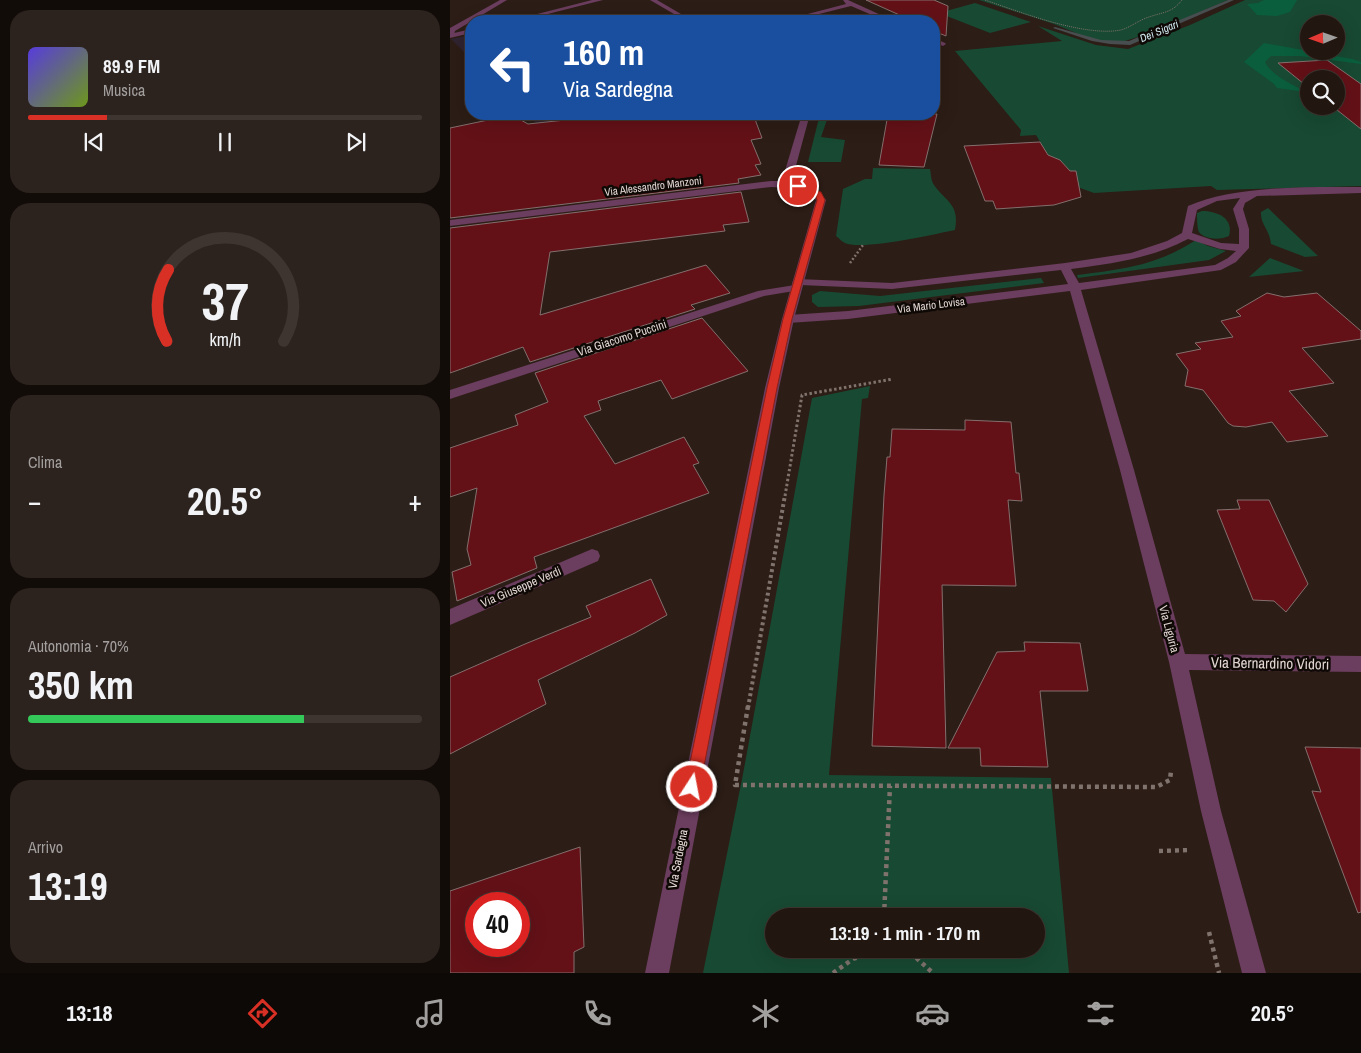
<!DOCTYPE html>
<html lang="it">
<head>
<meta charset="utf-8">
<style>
	:root { --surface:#211610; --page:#2d231e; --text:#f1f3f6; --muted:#a29f9f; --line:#3e3530; --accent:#d93025 }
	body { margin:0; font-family:"Archivo Narrow",sans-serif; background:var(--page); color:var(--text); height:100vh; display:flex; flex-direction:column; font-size:19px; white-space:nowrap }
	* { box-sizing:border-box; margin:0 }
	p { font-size:16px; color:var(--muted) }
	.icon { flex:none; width:28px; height:28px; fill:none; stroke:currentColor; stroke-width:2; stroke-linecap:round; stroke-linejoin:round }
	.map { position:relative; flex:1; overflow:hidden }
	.drawer { display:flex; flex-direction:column; gap:10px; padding:10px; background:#120c09; width:450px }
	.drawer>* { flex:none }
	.top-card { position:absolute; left:15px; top:15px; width:475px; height:105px; border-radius:20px; box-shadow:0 5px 20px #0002,0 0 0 1px var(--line); background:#1a4fa0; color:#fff; overflow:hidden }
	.needle { width:32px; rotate:268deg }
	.buttons { position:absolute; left:850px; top:15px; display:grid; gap:10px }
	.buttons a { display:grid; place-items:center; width:45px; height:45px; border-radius:50%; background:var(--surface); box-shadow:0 5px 20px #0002,0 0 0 1px var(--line); font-size:25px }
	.speed { position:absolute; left:15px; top:892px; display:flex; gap:10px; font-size:25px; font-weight:700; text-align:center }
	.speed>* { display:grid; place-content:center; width:65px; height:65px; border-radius:50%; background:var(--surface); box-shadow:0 5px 20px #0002,0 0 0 1px var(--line); line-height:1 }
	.speed .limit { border:8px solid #d22; background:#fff; color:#111 }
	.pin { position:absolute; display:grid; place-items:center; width:42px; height:42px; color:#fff; margin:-21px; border:2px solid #fff; border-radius:50%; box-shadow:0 1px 5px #0007 }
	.me { position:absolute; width:55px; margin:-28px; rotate:11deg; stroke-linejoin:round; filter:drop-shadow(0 0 4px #0008) }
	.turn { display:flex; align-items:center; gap:18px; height:105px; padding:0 15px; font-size:22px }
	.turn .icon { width:65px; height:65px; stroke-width:2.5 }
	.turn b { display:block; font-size:35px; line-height:42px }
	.big { font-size:38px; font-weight:700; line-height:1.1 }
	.drawer .widget { flex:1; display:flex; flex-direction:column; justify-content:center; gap:8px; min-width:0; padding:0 18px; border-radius:20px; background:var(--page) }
	.drawer .dial { align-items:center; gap:0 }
	.dial svg { height:130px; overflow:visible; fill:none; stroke:var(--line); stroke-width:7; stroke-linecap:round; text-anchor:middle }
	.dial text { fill:var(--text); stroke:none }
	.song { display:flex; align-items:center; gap:15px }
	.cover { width:60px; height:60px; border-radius:8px; background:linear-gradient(135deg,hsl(250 70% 55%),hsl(80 70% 35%)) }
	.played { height:5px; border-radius:2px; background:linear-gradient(90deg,var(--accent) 20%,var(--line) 20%) }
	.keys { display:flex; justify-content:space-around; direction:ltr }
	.heat { display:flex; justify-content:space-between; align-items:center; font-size:28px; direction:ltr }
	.charge { height:8px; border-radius:4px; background:linear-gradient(90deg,#34c759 70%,var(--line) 0) }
	.trip { position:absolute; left:315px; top:908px; width:280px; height:50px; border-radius:25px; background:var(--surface); box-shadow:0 5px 20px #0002,0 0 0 1px var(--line); font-weight:700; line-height:50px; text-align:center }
	.dock { display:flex; height:80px; justify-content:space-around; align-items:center; background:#0d0906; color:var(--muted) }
	.dock .icon { width:35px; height:35px }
	.dock .active { color:var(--accent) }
	.dock b { font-size:22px; color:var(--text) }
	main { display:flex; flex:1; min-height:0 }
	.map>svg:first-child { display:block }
	.commercial { fill:#302330 }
	.green { fill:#184932; fill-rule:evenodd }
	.forest { fill:#0a5e3d }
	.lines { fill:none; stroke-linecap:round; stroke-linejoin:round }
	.stream { fill:#484e50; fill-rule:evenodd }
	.building { fill:#631117; stroke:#846f6e; fill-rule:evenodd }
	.path-far4 { stroke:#80736d; stroke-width:1; stroke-dasharray:1 1; stroke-linecap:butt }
	.path-far3 { stroke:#80736d; stroke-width:2.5; stroke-dasharray:2 2; stroke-linecap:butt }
	.path-far2 { stroke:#80736d; stroke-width:3; stroke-dasharray:2.5 2.5; stroke-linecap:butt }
	.path-far1 { stroke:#80736d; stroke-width:4; stroke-dasharray:3 3; stroke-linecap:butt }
	.path { stroke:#80736d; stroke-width:4.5; stroke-dasharray:4 4; stroke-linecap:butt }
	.minor { fill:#6b3d5e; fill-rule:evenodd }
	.tertiary { fill:#6b3d5e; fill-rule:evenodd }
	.route { fill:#d93025; stroke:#8d1f18 }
	.labels { text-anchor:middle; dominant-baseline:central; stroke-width:5; stroke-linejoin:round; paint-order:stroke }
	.far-water-label { font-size:11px; font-style:italic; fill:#d0e9f1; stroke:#0f0906 }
	.far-street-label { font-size:11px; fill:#e1d6d2; stroke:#0f0906 }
	.street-label { font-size:12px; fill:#e1d6d2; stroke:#0f0906 }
	.near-street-label { font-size:15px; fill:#e1d6d2; stroke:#0f0906 }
</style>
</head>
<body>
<main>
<section class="drawer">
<div class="widget">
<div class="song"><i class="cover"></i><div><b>89.9 FM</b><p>Musica</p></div></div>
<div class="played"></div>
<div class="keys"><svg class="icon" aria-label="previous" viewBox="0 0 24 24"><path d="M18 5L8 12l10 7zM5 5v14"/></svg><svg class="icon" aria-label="pause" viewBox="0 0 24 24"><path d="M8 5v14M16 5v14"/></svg><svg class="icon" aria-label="next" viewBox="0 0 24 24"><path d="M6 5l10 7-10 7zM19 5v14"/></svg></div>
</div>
<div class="widget dial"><svg viewBox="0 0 100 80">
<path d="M14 69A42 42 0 1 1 86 69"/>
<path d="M14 69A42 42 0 0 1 15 25" stroke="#d93025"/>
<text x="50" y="56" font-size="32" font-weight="700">37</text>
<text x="50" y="72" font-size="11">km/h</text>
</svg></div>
<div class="widget"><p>Clima</p>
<div class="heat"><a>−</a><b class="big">20.5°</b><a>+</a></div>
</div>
<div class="widget"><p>Autonomia · 70%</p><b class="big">350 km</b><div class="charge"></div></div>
<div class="widget"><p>Arrivo</p><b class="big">13:19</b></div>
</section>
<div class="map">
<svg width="911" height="973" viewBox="0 0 911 973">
	<rect width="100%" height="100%" fill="#2c1d16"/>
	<g class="commercial">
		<path d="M21,35V59L1,39Z"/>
		<path d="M77,114H265L269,116L95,132Z"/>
	</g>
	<g class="green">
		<path d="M529,0H778L706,31L672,42L651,41L631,35L604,24Z"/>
		<path d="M795,0H911V186L767,190L761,186L644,193L622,185L626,171H620L610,160L598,155L586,135L570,136L571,130L505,51L612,41L588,26L646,45L678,49L740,25ZM859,24H886V51H859ZM859,79H886V106H859Z"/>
		<path d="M525,3L581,22L540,33L489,13Z"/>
		<path d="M370,114H379L371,137L395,140L391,162H358Z"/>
		<path d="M423,168L480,169C481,174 481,181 484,185C496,202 510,204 505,230C486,234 411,251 395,243C392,242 389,238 386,236L393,189L415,179H422Z"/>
		<path d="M818,208L868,256L855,257L821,244C820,230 810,224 811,212Z"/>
		<path d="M752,211C767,211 784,218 779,236C771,240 755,240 749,232C747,229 747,217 747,213Z"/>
		<path d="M746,240L758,246L776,251L759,260L628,278L627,275C674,269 705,266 746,240Z"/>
		<path d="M820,258L854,271L799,277Z"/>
		<path d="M591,278L594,283L409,306L368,307L362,302V295L370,291L430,296Z"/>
		<path d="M420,386L418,398L412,399L379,775L601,778L619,973H253L293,774L362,398ZM324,916H586V949H324Z"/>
	</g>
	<g class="forest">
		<path d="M814,0H847L840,12L827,16L807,15L797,4L808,3Z"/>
		<path d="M814,43L902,59L911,62V64L850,56H821L815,62C822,76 843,85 856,92L827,88L824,84L794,62Z"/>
	</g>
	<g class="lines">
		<path class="stream" d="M778,0H784L680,45L660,44L642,41L603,28L605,27L651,40L679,41Z"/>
	</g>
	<g class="building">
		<path d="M416,0H484L498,6L496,36L484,31V21H463Z"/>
		<path d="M877,60L911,84V129L882,106H886V79H859V88L828,63Z"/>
		<path d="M171,114H303L312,138L301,140L311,164L305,165L311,175L288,179L289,183L0,218V128L62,115L78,124Z"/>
		<path d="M438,114H487L474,167L429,165Z"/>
		<path d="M590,142L598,155L610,160L620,171H626L631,197L604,205L546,209L543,201H535L514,146Z"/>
		<path d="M291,192L299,222L273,225L275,231L100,252L90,315L256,265L280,293L241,305L245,309L80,362L73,347L0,373V228Z"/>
		<path d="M817,293L834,297L867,293L911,331V339L852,348L884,383L839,391L878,436L837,442L822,422L796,427L783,426L778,423L753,390L735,386L738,370L726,354L751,349L745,343L783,337L771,321L791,316L786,311Z"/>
		<path d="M252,318L298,371L222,399L211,380L148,401L151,410L134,416L165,464L234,437L249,463L243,465L259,493L84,557L87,568L7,601L2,572L21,565L17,549L27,488L0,497V448L68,425L65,415L98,402L85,373Z"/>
		<path d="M515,420L561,422L566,473H569L572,501L558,500L566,586L492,585L496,748L422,746L434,495L437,457H440L442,429L515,430Z"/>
		<path d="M787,500H819L858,584L836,612L824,601L803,600L767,510L790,509Z"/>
		<path d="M201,579L217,615L185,633L88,680L96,704L0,754V677L75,644L141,617L136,606Z"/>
		<path d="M574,642L630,643L638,691H590L598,767L531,766L530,748H498L547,652L575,651Z"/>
		<path d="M855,747L911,748V912L908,913L862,791L871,792Z"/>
		<path d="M130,847L134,947L124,952V973H0V891ZM26,904H69V946H26Z"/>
	</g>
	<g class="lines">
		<path class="path-far4" d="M535,0C570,12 634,37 671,30C681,27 689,20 699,17C713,12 722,13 732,0"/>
		<path class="path-far3" d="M400,263L413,245"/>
		<path class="path-far2" d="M335,496L352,395L443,379"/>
		<path class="path-far1" d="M298,708L335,495"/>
		<g class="path">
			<path d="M298,706L285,785L706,787L720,780L721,771"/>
			<path d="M709,851L741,850"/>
			<path d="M434,916L440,786"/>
			<path d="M759,932L769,973"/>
			<path d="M436,949L463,955L483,973"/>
			<path d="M383,973L403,959L431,949"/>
		</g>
		<g class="minor">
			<path d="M50,0H57L5,31L4,36L0,37V28Z"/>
			<path d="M200,0H207L243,21H236Z"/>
			<path d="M393,0H398L444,21H436L401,6L341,21H331L396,4Z"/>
			<path d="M484,38L495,43L496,44L493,46L484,42Z"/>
			<path d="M352,114H360L341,184L336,187L331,184Z"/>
			<path d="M911,187V193L807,196L795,203L793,209L799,229V248L786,262L771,270L631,290L684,470L735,654L911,656V672L739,670L771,811L816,973H792L751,811L719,662L670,470L620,291L398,319L338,323L332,319L338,315L398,311L618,284L611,270L442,289L350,285L352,288L350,290L314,296L0,399V390L308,291L345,285L342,282L348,279L442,283L615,263L681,253L717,241L732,233L738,206C785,185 860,187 911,187ZM790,198L783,209L789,229V244L771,243L742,233L747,210L767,201ZM738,239L770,249L786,251L778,258L765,265L629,283L621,269C661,264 702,258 738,239Z"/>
			<path d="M142,549L148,551L150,556L148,561L0,625V609Z"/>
		</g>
		<g class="tertiary">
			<path d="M142,0H153L70,21H60Z"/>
			<path d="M21,29V33L0,38V34Z"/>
			<path d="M321,181C342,181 363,181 376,200L344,319L329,388L219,973H195L315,388L332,319L366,200L353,189L321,187L0,226V220Z"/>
		</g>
	</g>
	<path class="route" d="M345,184H351L371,192L375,200L342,319L327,388L250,787L248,792L242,795L237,792L235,787L317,388L333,319L367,200L365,195L345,187Z"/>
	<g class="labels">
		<g class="far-water-label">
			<text transform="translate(709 31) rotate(-23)">Dei Sigari</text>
		</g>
		<g class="far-street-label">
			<text transform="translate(203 186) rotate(-7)">Via Alessandro Manzoni</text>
			<text transform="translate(481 305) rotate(-7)">Via Mario Lovisa</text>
		</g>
		<g class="street-label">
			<text transform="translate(172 338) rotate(-18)">Via Giacomo Puccini</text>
			<text transform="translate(71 587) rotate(-23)">Via Giuseppe Verdi</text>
			<text transform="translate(719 629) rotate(75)">Via Liguria</text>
			<text transform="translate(228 859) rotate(-79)">Via Sardegna</text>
		</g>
		<g class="near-street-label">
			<text transform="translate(820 663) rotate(1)">Via Bernardino Vidori</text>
		</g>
	</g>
</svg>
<div class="buttons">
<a><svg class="needle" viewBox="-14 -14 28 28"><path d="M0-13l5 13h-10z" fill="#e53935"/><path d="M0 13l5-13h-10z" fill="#a29f9f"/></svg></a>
<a><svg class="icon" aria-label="search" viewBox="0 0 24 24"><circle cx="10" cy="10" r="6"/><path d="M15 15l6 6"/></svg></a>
</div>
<div class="speed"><div class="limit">40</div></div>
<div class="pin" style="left:348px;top:186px;background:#d93025"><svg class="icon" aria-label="arrive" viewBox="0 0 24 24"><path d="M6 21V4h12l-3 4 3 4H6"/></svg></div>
<svg class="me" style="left:242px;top:787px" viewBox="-20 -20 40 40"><circle r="17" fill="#d93025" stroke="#fff" stroke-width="3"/><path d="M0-11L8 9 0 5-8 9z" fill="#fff"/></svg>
<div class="trip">13:19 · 1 min · 170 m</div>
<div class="top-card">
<div class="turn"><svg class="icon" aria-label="left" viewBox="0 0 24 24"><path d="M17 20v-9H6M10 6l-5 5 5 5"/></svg><div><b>160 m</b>Via Sardegna</div></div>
</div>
</div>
</main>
<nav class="dock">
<b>13:18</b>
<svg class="icon active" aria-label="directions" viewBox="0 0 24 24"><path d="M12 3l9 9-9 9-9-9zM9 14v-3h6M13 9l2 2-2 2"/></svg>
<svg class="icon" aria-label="music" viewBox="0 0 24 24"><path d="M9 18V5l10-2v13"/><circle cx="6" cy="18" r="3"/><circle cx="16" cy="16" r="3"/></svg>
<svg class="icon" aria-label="phone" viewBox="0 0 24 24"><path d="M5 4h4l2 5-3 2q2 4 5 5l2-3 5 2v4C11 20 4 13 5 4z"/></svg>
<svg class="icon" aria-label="climate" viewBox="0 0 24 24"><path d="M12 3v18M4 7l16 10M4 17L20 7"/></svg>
<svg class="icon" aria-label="car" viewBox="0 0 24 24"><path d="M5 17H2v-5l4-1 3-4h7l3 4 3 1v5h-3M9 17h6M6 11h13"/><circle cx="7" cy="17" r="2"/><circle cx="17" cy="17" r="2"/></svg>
<svg class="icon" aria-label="filters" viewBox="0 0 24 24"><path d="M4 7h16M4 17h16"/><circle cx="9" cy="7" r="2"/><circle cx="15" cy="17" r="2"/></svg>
<b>20.5°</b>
</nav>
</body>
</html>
